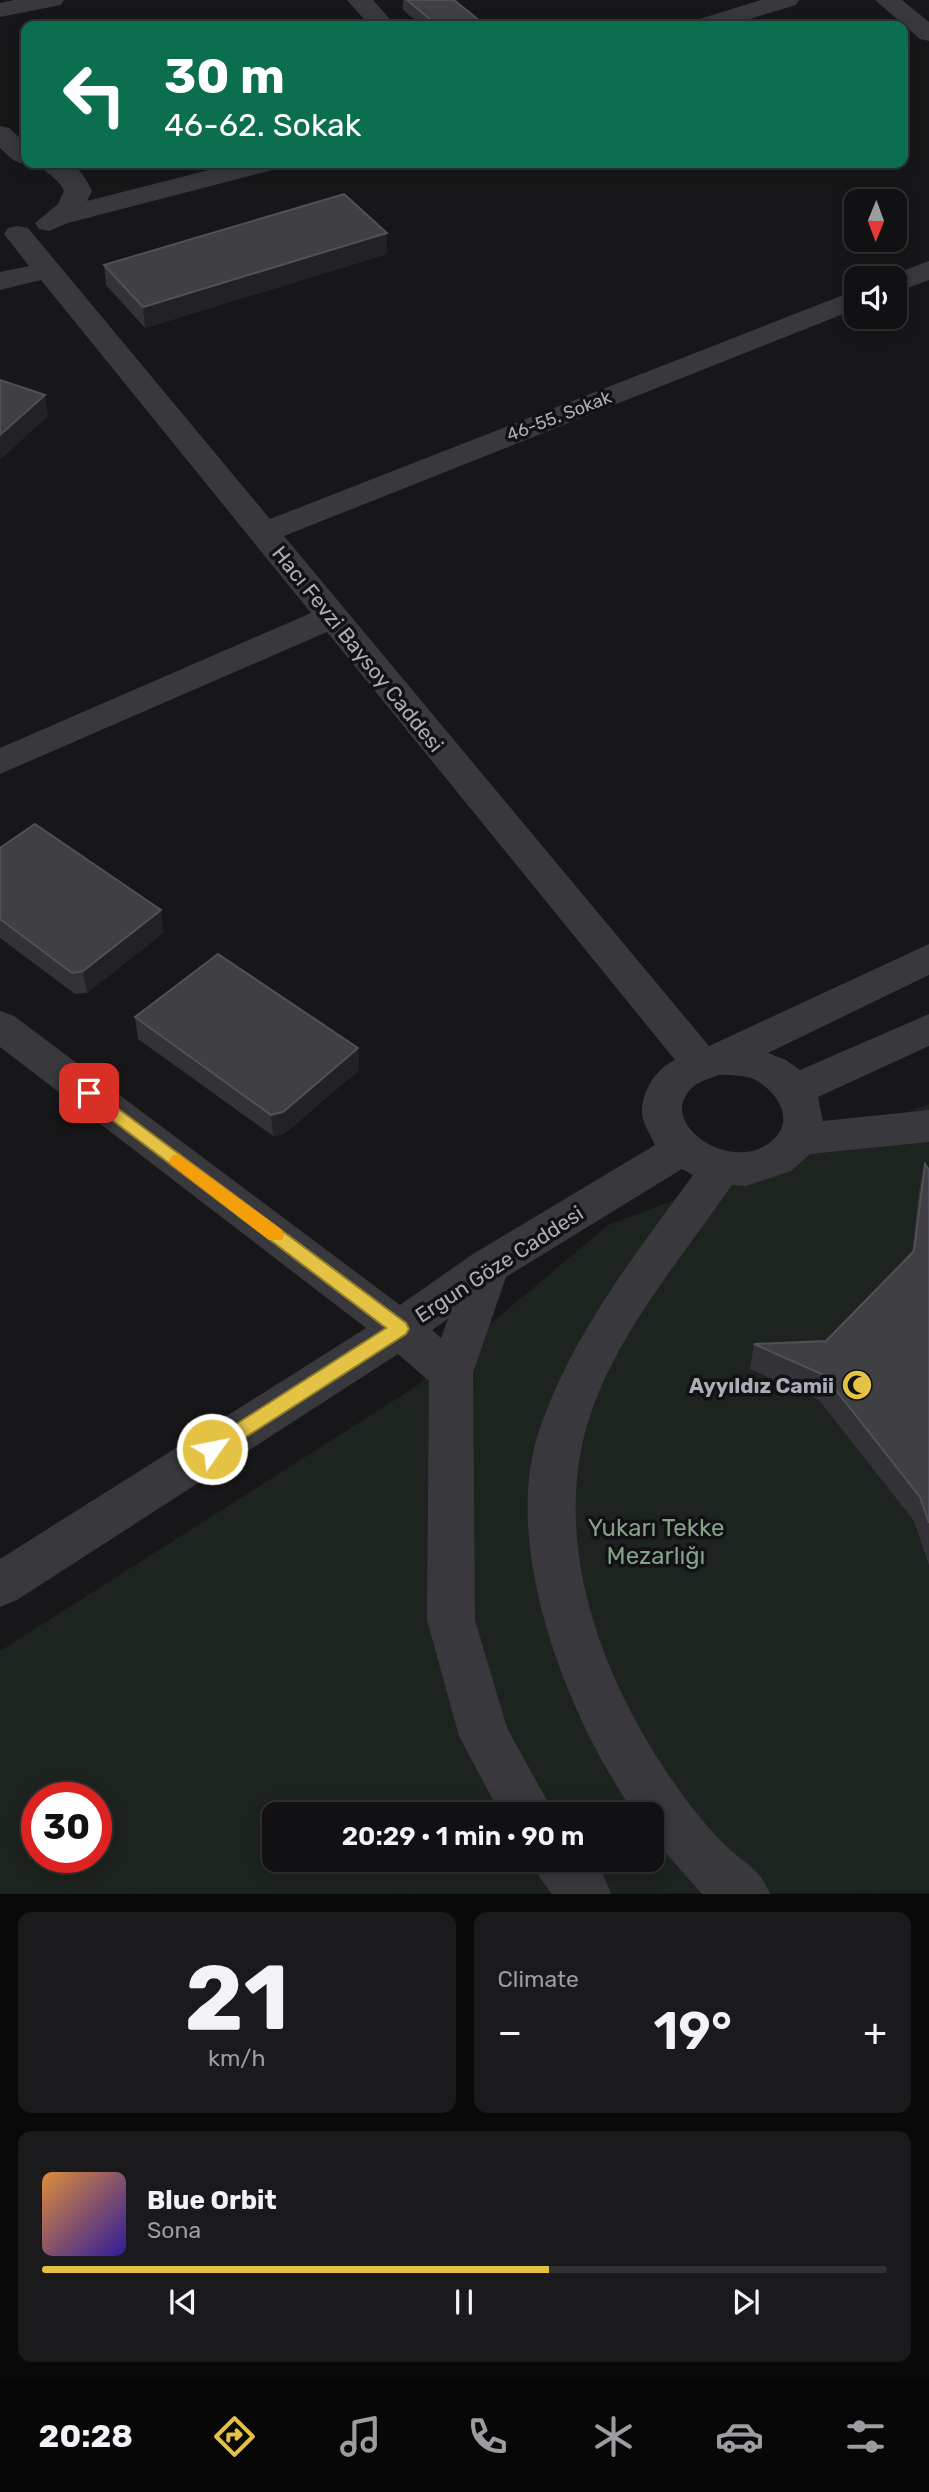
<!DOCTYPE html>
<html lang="en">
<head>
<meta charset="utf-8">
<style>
	:root { --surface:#111113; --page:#1a1a1c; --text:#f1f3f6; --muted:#9c9da0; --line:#303133; --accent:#e4c244 }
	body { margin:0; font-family:Rubik,sans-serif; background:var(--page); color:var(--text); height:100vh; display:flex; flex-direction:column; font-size:26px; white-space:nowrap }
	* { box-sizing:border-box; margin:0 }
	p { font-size:23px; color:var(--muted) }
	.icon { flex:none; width:38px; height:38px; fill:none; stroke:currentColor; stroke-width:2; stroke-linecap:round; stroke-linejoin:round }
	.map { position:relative; height:1894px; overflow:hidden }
	.details { display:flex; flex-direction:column; gap:18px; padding:18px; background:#09090a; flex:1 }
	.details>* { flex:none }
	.guide { position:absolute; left:21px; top:21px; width:887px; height:147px; border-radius:14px; box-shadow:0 4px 18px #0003,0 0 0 2px var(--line); background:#0b6e4f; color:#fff; overflow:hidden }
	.needle { width:46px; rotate:181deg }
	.controls { position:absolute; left:844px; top:189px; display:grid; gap:14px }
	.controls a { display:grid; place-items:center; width:63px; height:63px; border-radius:14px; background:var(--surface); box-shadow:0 4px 18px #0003,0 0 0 2px var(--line); font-size:35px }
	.speed { position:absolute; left:21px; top:1782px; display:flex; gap:14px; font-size:35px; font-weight:700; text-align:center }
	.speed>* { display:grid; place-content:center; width:91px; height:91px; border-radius:50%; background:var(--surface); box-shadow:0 4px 18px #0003,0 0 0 2px var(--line); line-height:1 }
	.speed .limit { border:10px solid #d22; background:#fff; color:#111 }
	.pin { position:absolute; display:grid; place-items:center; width:60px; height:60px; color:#fff; margin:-30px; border-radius:14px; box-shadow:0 4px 10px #0006 }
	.me { position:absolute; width:77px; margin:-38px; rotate:57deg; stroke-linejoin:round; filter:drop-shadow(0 0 5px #0008) }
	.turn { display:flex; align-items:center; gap:24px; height:147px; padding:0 28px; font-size:32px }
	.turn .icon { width:91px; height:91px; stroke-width:2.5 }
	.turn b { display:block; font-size:49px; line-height:60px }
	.big { font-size:52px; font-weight:600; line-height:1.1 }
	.details .card { flex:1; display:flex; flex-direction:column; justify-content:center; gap:10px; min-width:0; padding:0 24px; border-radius:14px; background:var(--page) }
	.details .dial { align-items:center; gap:0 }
	.dial b { font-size:91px; line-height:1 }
	.song { display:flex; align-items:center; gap:21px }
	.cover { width:84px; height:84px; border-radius:10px; background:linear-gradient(135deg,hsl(30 70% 55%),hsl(250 70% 35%)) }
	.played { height:7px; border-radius:4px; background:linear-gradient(90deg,var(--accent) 60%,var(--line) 60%) }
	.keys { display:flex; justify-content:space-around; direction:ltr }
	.heat { display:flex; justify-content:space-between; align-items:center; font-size:38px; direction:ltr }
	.details .tiles { flex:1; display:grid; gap:18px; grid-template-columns:1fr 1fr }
	.card:last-child { grid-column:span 2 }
	.trip { position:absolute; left:262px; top:1802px; width:402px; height:70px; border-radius:14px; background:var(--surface); box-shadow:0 4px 18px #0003,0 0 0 2px var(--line); font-weight:600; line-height:70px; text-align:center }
	.tabs { display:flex; height:112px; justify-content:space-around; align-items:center; background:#070708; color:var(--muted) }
	.tabs .icon { width:49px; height:49px }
	.tabs .active { color:var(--accent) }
	.tabs b { font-size:32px; color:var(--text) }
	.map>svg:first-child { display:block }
	.green { fill:#1d231f; fill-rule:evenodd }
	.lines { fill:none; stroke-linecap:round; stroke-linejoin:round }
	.street { fill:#38383d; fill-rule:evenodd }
	.wall { fill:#333337 }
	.shaded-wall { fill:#222225 }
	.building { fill:#404044; stroke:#505156; stroke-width:2 }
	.route { fill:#e4c244; stroke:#947e2c; stroke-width:2 }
	.slow { fill:#f59e0b }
	.labels { text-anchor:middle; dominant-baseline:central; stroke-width:7; stroke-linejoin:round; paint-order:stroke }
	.far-street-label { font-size:18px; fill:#aaadb7; stroke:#121214 }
	.street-label { font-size:21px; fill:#aaadb7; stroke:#121214 }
	.poi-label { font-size:21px; font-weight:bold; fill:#aaadb7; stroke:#121214; text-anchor:end }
	.near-park-label { font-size:24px; fill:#83a188; stroke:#121214 }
</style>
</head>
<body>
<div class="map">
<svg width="929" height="1894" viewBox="0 0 929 1894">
	<rect width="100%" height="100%" fill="#171719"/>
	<path class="green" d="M929,1104V1893L0,1894V1651L415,1387L608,1225ZM37,1797H96V1857H37ZM275,1815H653V1860H275Z"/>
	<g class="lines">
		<g class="street">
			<path d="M14,0H64L61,5L0,17V3Z"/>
			<path d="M347,0H373L396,26H370Z"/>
			<path d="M761,0H799L796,5L727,26H690L693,21Z"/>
			<path d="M875,0H902L929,22V41L920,39Z"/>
			<path d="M0,126L9,128L26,144V163H29C16,166 9,156 0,148Z"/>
			<path d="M39,163C71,163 77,160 92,191L87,201L236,163H280L276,169L68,223L49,231L39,229L35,223L58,204L64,191C58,177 46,175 39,163Z"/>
			<path d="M18,226L28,228L270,519L856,290V309L284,536L709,1046L929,944V975L768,1053L786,1060L800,1070L929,1014V1046L818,1097L823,1121L929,1110V1142L810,1154L791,1171L746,1186L732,1185C685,1253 627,1321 596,1399C547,1522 593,1659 662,1765C680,1793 701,1821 724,1844C744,1864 759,1867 770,1894H702L656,1842L653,1838V1815H636C569,1721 501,1549 538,1434C570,1337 634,1256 693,1175L682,1169L506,1277L473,1373L475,1620L507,1728L555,1815H501L459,1736L427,1620L429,1381L398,1354L17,1600L0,1607V1559L366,1328L0,1047V1011L14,1016L400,1305L473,1254L655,1145C651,1136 643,1124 642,1114C641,1093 655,1069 675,1060L327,632L0,774V748L311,613L41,280L0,290V272L29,266L4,234L8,228ZM719,1075C729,1075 741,1075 751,1078C773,1087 796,1116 775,1138C735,1179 651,1122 694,1086C701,1081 711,1078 719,1075ZM448,1319L441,1338L432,1330Z"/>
			<path d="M929,261V280L894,293V278H884Z"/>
			<path d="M532,1860H591L604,1876L611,1894H552L540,1878Z"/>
		</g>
	</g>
	<g class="wall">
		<path d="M403,0H454L485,26H422L403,10Z"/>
		<path d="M387,254L145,328L106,285L104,265Z"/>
		<path d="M0,848L164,932L87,993L75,994L0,938Z"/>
		<path d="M135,1017L358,1048L359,1070L284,1134L273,1136L138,1039Z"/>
		<path d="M925,1164L929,1170V1565L914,1521L819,1400L750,1369L754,1344L826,1341L912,1254L919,1190Z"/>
	</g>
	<g class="shaded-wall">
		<path d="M387,233V254L145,328L143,307Z"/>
		<path d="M45,395L48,416L0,460V435Z"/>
		<path d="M161,910L164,932L87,993L83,971Z"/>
		<path d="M358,1048L359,1070L284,1134L273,1136L271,1115Z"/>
	</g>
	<g class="building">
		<path d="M407,0H454L485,25L481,26H438Z"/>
		<path d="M344,194L387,233L143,307L104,265Z"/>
		<path d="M0,380L45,395L0,435Z"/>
		<path d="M35,824L161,910L83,971L72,973L0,919V848Z"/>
		<path d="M218,954L358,1048L283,1112L271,1115L135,1017Z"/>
		<path d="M925,1164L929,1170V1523L920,1497L824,1375L754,1344L826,1341L914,1251Z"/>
	</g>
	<path class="route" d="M89,1087L406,1323L409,1329L406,1334L218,1455L212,1458L205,1455L202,1449L205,1444L386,1328L83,1098L80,1093L83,1089Z"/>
	<path class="slow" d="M178,1154L282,1230L284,1235L282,1240H269L172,1165L169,1161L172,1156Z"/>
	<defs>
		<g id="mosque-disc" transform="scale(1.575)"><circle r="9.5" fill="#e4c244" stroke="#121214"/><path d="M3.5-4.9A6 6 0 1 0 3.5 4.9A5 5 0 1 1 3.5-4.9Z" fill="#111"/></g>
	</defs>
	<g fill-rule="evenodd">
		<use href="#mosque-disc" x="857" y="1385"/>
	</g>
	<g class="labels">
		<g class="far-street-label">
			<text transform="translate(559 416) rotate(-21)">46-55. Sokak</text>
		</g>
		<g class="street-label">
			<text transform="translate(358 649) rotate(51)">Hacı Fevzi Baysoy Caddesi</text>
			<text transform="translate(499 1264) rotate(-33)">Ergun Göze Caddesi</text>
		</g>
		<g class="poi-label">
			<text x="834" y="1385">Ayyıldız Camii</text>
		</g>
		<g class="near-park-label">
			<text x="656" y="1528">Yukarı Tekke<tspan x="656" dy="28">Mezarlığı</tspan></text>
		</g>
	</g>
</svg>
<div class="controls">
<a><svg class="needle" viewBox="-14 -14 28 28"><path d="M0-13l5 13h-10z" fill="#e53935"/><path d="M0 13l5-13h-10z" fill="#9c9da0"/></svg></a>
<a><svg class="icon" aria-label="sound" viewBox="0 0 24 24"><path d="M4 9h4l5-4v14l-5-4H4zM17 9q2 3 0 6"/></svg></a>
</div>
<div class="speed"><div class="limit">30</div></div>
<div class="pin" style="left:89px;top:1093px;background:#d93025"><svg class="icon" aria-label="arrive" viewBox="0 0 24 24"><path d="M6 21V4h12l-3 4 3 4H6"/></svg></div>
<svg class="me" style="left:212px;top:1449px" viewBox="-20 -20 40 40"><circle r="17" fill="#e4c244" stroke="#fff" stroke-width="3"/><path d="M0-11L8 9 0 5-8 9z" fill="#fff"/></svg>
<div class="trip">20:29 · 1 min · 90 m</div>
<div class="guide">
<div class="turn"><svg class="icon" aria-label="left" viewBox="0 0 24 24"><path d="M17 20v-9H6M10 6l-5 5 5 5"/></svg><div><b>30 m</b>46-62. Sokak</div></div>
</div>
</div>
<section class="details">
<div class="tiles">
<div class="card dial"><b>21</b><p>km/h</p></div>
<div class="card"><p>Climate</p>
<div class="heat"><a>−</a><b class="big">19°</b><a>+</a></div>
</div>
<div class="card">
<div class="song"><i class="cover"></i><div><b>Blue Orbit</b><p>Sona</p></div></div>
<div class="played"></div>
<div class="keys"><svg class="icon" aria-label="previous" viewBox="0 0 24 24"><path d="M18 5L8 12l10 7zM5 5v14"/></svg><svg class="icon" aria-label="pause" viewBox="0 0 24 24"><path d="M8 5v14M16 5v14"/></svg><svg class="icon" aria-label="next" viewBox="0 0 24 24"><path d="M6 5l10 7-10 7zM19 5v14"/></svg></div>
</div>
</div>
</section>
<nav class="tabs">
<b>20:28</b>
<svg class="icon active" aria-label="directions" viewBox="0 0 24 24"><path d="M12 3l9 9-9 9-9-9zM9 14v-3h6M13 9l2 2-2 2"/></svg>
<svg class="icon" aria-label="music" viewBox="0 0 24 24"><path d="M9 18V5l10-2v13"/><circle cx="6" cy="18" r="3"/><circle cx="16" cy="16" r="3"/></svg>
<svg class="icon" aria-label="phone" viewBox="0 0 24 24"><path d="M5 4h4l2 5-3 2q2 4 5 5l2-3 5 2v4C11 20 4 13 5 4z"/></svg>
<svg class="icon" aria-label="climate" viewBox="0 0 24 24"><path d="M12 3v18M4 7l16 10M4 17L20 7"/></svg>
<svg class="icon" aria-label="car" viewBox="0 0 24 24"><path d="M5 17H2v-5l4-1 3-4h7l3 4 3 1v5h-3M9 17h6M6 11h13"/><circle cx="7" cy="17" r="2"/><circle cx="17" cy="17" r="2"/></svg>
<svg class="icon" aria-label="filters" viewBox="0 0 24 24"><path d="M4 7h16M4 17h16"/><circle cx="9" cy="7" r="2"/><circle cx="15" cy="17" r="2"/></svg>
</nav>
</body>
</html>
